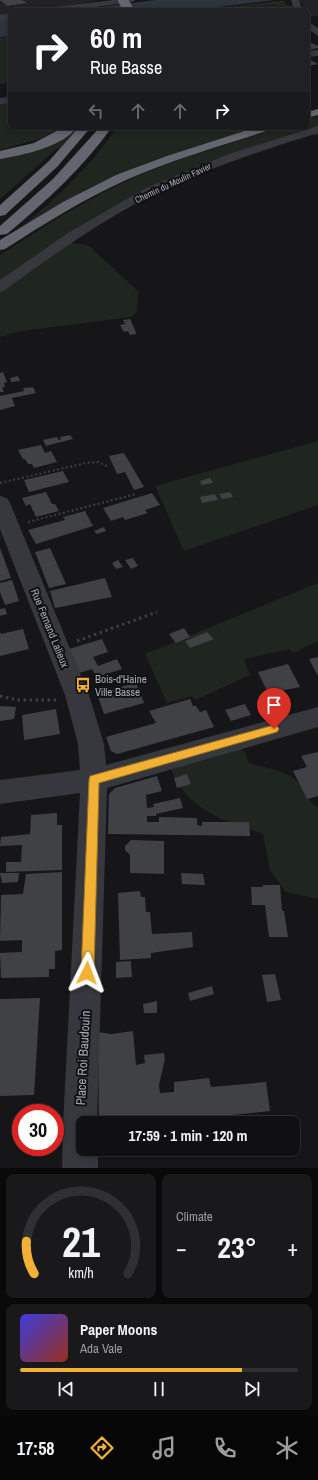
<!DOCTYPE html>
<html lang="en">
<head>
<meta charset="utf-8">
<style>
	:root { --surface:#101012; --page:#19191b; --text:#f1f3f6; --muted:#9c9d9f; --line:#303032; --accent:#f2b134 }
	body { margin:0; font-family:"Archivo Narrow",sans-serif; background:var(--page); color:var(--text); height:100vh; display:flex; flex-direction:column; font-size:15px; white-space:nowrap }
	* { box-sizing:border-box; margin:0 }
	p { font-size:13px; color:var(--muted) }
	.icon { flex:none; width:22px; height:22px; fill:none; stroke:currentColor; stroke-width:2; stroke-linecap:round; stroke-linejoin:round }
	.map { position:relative; height:1168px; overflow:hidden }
	.side { display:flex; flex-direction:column; gap:6px; padding:6px; background:#09090a; flex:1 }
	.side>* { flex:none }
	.hud { position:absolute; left:8px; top:8px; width:302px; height:122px; border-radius:8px; box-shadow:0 2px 6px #0003,0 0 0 1px var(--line); background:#202124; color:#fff; overflow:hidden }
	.speed { position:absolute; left:12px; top:1104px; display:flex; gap:8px; font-size:20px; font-weight:700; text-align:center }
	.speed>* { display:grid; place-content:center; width:52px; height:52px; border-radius:50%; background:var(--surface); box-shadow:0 2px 6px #0003,0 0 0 1px var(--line); line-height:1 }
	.speed .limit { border:6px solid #d22; background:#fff; color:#111 }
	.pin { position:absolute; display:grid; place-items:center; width:34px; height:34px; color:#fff; margin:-41px -17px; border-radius:50% 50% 50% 0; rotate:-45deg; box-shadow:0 0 4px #0007 }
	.pin .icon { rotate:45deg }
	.me { position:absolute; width:44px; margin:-22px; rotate:3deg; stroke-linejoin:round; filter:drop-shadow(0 0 3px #0008) }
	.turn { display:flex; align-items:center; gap:14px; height:84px; padding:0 16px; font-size:18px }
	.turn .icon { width:52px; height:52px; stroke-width:2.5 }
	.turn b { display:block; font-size:28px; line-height:34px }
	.lanes { display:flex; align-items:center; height:38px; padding:0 16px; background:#0003; justify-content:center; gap:20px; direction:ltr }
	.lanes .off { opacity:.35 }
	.big { font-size:30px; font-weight:700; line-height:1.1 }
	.side .card { flex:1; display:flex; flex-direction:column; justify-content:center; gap:6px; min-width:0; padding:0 14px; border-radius:8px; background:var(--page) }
	.side .dial { align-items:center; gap:0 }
	.dial svg { height:104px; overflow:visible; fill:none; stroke:var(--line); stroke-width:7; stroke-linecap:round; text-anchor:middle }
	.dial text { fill:var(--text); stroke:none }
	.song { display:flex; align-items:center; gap:12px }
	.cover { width:48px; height:48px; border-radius:6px; background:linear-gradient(135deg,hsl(240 70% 55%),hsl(10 70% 35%)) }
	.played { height:4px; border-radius:2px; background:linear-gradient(90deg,var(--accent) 80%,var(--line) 80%) }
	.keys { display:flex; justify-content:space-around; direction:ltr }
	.heat { display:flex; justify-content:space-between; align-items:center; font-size:22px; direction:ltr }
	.side .tiles { flex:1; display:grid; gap:6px; grid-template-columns:1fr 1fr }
	.card:last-child { grid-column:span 2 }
	.trip { position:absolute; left:76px; top:1116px; width:224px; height:40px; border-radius:8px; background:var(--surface); box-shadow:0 2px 6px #0003,0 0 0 1px var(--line); font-weight:700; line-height:40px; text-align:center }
	.tabs { display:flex; height:64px; justify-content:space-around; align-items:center; background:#060607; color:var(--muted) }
	.tabs .icon { width:28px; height:28px }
	.tabs .active { color:var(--accent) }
	.tabs b { font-size:18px; color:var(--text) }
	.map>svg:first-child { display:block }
	.built { fill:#222225 }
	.green { fill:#1e261f }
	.water { fill:#2c353c }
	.building { fill:#404145 }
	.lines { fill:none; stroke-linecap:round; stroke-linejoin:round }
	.path-far2 { stroke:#3d3f44; stroke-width:1; stroke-dasharray:1 1.5; stroke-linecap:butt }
	.path-far1 { stroke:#3d3f44; stroke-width:2; stroke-dasharray:2 2.5; stroke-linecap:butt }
	.path { stroke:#3d3f44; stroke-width:3; stroke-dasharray:2.5 3.5; stroke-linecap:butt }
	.minor { fill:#37383d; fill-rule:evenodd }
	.highway { fill:#63666e; fill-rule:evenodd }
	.highway-bridge { stroke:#63666e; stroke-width:10 }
	.route { fill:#f2b134; stroke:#9d7322 }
	.labels { text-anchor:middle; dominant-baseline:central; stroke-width:4; stroke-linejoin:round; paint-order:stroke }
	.far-street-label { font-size:9px; fill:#a8adb8; stroke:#111113 }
	.street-label { font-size:11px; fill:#a8adb8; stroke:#111113 }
	.poi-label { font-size:11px; fill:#a8adb8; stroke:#111113; text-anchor:start }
	.near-street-label { font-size:13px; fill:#a8adb8; stroke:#111113 }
</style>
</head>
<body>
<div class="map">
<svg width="318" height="1168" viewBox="0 0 318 1168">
	<rect width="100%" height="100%" fill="#161618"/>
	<g class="built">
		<path d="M0,0H98L47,11H11V16L0,18Z"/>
		<path d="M300,0H318V16L307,17V11H305Z"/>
	</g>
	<g class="green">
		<path d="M285,1L287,5H296L299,11H197Z"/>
		<path d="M11,37V83L0,84V39Z"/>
		<path d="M11,100V127H63L42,138L0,150V101Z"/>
		<path d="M318,116V135L298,136L150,192L66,242L88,245L139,292L136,313L131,317L22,331L0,337V255L56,219L102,193L146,172L181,159L282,127H307V119Z"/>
		<path d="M75,127H79L61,147L55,150L0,199V158Z"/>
		<path d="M117,127H260L135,169L88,189L6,240C47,206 87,172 117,127Z"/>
		<path d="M318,441V505L184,551L155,486Z"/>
		<path d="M318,583V641L293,653L290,649L244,659L250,675L195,700L192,696L167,703L145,654Z"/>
		<path d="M238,744L245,752L249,763C265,768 287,770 299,783C306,792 307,802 318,807V899L286,892L270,870L263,834C235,824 207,817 186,794C180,788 176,779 171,771L175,763Z"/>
	</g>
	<g class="water">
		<path d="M156,0H275L185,11H69Z"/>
		<path d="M11,19V36L0,37V20Z"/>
	</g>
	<g class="building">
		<path d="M0,0H22L27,3L7,6Z"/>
		<path d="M307,41L318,46V48L307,50Z"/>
		<path d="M307,60H310L318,64L307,66Z"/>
		<path d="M130,319L135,330L136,334L130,335L128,331L124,332L120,325L125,324L123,320Z"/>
		<path d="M3,372L7,382L4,383L5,387H2L4,392H0V373Z"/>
		<path d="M18,376L20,381L11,382L10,378Z"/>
		<path d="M33,387L36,393L12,398L15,406L0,410V396L24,391L23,388Z"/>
		<path d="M70,435L73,439L46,446L43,440L57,437L59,440L61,439L60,437Z"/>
		<path d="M41,445L45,453L51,451L57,462L34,468L32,464H28L25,459H23L18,450Z"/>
		<path d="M124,453L144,487L134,490L125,472L117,474L109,456Z"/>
		<path d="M63,471L69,482L29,492L24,480Z"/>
		<path d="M210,478L213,483L202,485L200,481Z"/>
		<path d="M46,492L52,504H55L59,511L36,517L30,504L26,506L22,498Z"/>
		<path d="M230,492L233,497L222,499L219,494Z"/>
		<path d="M152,493L160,505L145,510L148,513L125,520L123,517L111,521L103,508Z"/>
		<path d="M215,494L218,500L202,503L200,497Z"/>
		<path d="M85,511L93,526L36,544L28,530L65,520L63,517Z"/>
		<path d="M104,527L106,531L97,534L94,531Z"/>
		<path d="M0,548L11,578L0,581Z"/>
		<path d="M50,548L66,584L49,588L35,552Z"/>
		<path d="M133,558L138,566L131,569L125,560Z"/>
		<path d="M118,560L123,567L116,569L112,563Z"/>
		<path d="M105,578L112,597L55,608L50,591Z"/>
		<path d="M12,580L19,601L5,605L0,592V583Z"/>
		<path d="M5,608L7,614L0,616V609Z"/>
		<path d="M184,628L190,637L176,643L169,634Z"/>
		<path d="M23,629L29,649L0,656V631L1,634Z"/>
		<path d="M207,632L214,639L190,648L185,641Z"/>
		<path d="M102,639L108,652L93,657L98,666L117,659L122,669L97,677L92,669L79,673L69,649Z"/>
		<path d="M318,657V676L309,659Z"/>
		<path d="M288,664L300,687L268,693L258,672Z"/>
		<path d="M136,683L144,703L104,714L97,693Z"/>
		<path d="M190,699L193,706H196L200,712L206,710L214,727L117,754L111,751L106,737L156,723L149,711Z"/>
		<path d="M245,704L251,715L231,721L225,710Z"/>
		<path d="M0,706L16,707L14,719L0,721Z"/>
		<path d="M56,709L60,734L24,740L22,715Z"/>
		<path d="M318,752V796L307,799L293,771L307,767L301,756Z"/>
		<path d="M187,774L191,784L177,788L174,778Z"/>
		<path d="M157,776L162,791L146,795L147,808L154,807L153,804L180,798L183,808L156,814V816H147V822H159V817L197,818V825L202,826V822H249L250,836L108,834L109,794L115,788Z"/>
		<path d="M57,813V825H62V870L6,872V862H21L22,845L0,846L1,837L30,834L31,815Z"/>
		<path d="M131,840L164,841V874L130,873V855L125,850V846Z"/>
		<path d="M62,872V950L55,951V969H49V977L1,978L0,953L22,952V940L0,941L1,895L23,894L26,874Z"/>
		<path d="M0,873H19L18,882L2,883Z"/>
		<path d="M181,873L203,874L205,885L182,884Z"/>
		<path d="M263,885H280L282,911H284L288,937H269L265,905H252L251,887H263Z"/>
		<path d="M140,891L141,897H145L146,912H150L152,934L192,932L193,947L151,953V958L120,960L118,893Z"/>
		<path d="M131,961L132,977L116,978V962Z"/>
		<path d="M275,974L281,1000L267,1002L262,975Z"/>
		<path d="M212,986L214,994L190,1001L188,993Z"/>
		<path d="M40,998L34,1095L0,1096V999Z"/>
		<path d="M157,1001V1013H144L143,1004Z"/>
		<path d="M133,1031L136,1065L145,1063L144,1055L164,1053L165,1059L159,1085L160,1093L174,1092V1082L209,1078L211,1087L266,1082L270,1111L233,1115L235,1123H99L98,1032L111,1034Z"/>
	</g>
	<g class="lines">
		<g class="path-far2">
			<path d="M33,0L37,3"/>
			<path d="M272,2L283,5"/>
			<path d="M198,11L283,1"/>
			<path d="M0,39L11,37"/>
		</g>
		<g class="path-far1">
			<path d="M0,483L86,463L98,462L109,467"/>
			<path d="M28,522L136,494"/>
		</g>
		<g class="path">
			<path d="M77,641L157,612"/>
			<path d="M0,696L17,700H57"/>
		</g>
		<g class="minor">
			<path d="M113,0H136L132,2L67,11H43L47,8Z"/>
			<path d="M291,0H299L303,11H295Z"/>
			<path d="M11,13V19L0,21V15Z"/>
			<path d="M307,21L318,28V36L307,28Z"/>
			<path d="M318,50V56L307,57V51Z"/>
			<path d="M11,97V103L0,104V98Z"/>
			<path d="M318,126V133C263,150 208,168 156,193C102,220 53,255 5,290L0,292V280L68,233L146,188L229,154Z"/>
			<path d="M0,496L7,498L10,503L89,695L104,744L106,765L318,707V727L107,788L97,1123H83V1149H98V1168H62L63,1126L80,793L0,804V780L80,770L78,744L65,695L0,529Z"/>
		</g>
		<g class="highway">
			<path d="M318,109V115L307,118V112Z"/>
			<path d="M64,127H77C63,147 23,155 0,159V151L34,143Z"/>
			<path d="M79,127H91L57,167L5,215L0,216V205L49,161Z"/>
			<path d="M100,127H112C83,168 45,202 7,234L0,235V226L53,179Z"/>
			<path d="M257,127H275L273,129C224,145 174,159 126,180C84,199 44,224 5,249L0,250V240L63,202L116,175L167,156Z"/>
		</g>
		<path class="highway-bridge" d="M123,0L129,11"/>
	</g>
	<path class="route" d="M274,725L277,726L279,729L277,732L99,783L94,973L92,978L87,979L83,978L81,973L89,780L90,776Z"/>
	<defs>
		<g id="bus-bare" transform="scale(1.2)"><path d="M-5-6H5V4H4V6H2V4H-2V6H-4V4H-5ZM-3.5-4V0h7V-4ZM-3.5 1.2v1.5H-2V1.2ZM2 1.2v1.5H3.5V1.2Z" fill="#f2b134" stroke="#111113" stroke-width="2.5" paint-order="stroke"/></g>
	</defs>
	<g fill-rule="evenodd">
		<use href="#bus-bare" x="83" y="685"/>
	</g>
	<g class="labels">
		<g class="far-street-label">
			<text transform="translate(173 183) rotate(-25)">Chemin du Moulin Favier</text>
		</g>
		<g class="street-label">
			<text transform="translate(50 628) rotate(68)">Rue Fernand Lalieux</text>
		</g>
		<g class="poi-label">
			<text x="95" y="679">Bois-d'Haine<tspan x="95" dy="13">Ville Basse</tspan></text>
		</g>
		<g class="near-street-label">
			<text transform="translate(83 1058) rotate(-87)">Place Roi Baudouin</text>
		</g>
	</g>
</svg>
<div class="speed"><div class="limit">30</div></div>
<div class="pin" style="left:274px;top:729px;background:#d93025"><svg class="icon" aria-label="arrive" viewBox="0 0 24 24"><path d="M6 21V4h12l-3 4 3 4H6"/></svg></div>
<svg class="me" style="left:87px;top:973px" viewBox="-20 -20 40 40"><path d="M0-17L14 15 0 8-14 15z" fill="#f2b134" stroke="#fff" stroke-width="4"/></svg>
<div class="trip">17:59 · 1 min · 120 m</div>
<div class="hud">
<div class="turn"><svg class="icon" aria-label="right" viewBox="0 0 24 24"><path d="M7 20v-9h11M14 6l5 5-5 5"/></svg><div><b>60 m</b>Rue Basse</div></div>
<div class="lanes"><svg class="icon off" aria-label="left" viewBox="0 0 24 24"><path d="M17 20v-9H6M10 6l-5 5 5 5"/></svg><svg class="icon off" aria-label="ahead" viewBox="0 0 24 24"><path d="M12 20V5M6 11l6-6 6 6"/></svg><svg class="icon off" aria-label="ahead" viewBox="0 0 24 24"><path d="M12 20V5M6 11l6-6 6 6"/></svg><svg class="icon" aria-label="right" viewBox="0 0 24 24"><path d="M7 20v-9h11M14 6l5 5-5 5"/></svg></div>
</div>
</div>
<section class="side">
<div class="tiles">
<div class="card dial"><svg viewBox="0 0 100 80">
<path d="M14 69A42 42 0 1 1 86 69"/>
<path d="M14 69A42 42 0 0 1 8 44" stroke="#f2b134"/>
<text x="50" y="56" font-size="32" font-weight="700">21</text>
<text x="50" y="72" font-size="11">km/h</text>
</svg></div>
<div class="card"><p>Climate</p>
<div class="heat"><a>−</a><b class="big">23°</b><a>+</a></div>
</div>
<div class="card">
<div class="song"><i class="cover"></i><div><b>Paper Moons</b><p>Ada Vale</p></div></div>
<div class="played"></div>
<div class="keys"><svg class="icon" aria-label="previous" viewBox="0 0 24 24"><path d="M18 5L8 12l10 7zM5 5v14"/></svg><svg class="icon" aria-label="pause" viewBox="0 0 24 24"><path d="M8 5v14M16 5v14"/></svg><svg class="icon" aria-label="next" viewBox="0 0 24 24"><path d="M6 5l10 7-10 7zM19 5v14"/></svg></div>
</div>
</div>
</section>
<nav class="tabs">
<b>17:58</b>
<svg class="icon active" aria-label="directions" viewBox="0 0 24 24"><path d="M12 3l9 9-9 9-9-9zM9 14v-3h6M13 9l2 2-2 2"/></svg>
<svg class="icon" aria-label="music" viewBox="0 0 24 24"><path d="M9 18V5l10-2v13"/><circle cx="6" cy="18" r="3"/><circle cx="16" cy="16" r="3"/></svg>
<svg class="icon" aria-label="phone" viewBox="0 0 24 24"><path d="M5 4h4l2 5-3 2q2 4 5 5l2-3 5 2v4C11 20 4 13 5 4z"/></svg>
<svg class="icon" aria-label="climate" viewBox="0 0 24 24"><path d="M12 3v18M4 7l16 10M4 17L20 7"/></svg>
</nav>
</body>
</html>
